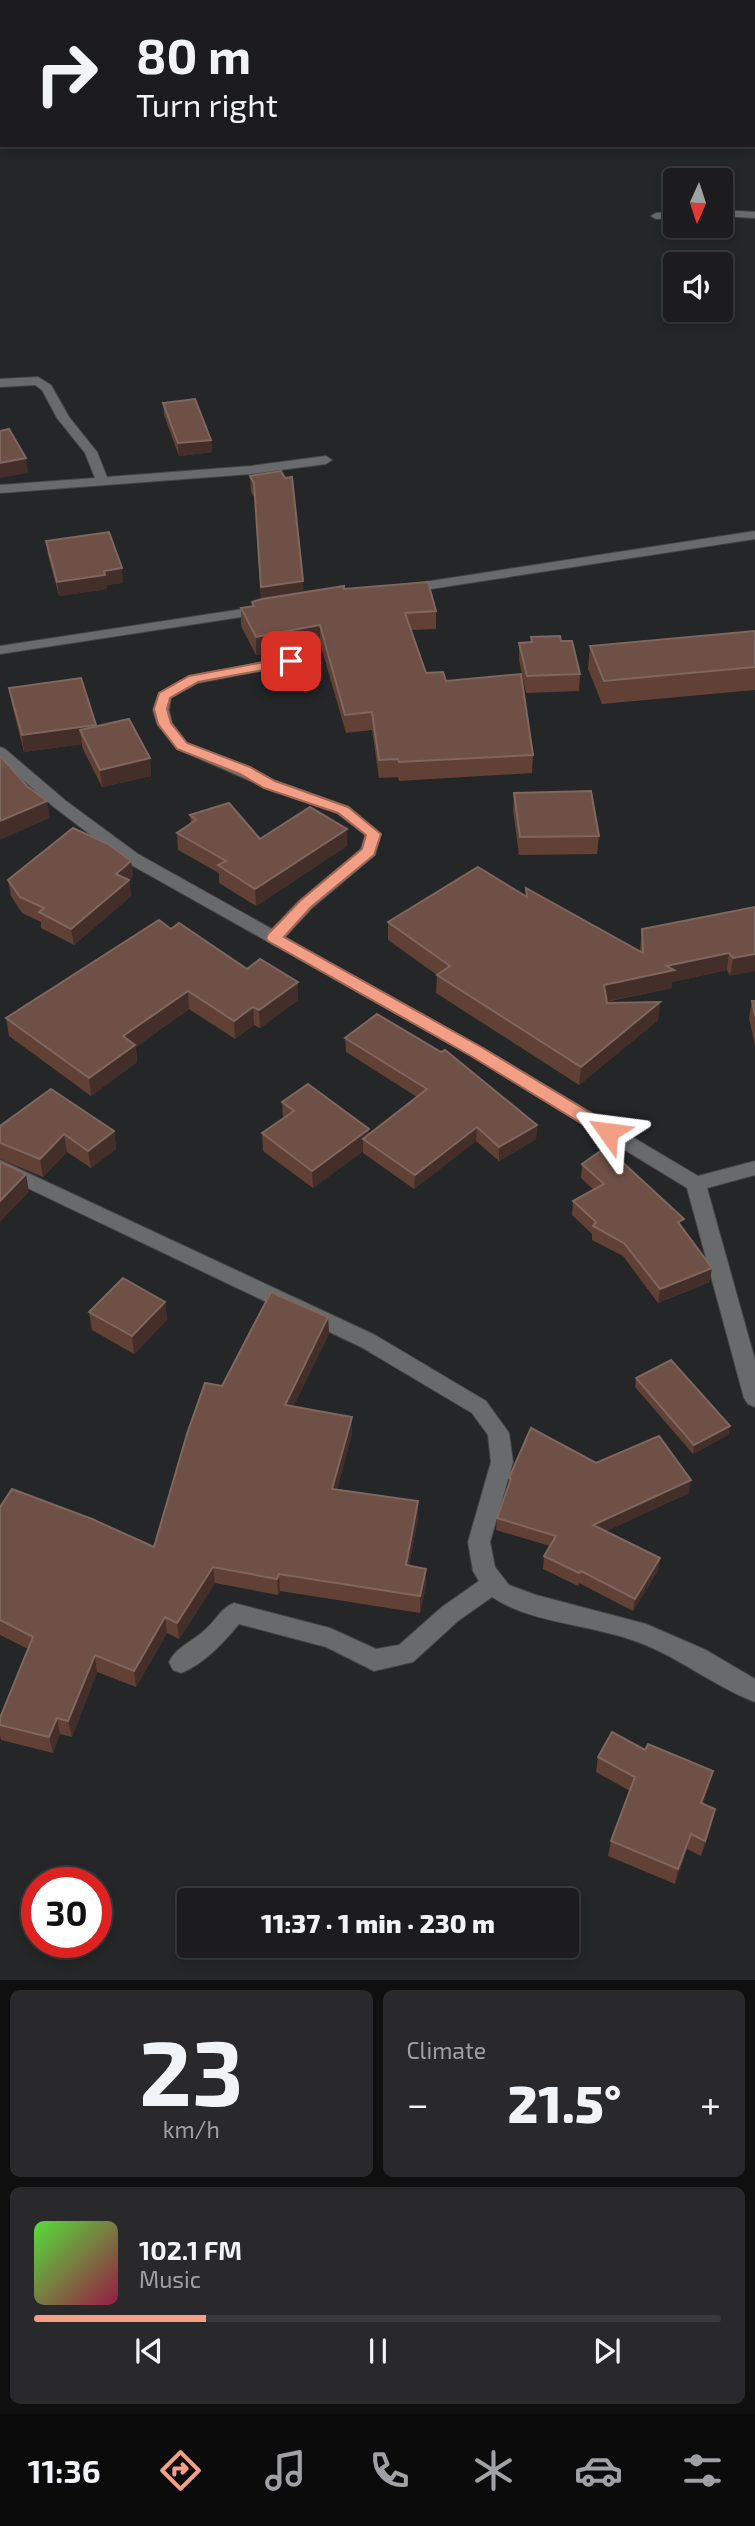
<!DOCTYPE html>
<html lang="en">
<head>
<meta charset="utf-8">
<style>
	:root { --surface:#1c1c1e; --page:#29292b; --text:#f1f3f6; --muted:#a0a1a4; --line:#3a3a3c; --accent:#f39f85 }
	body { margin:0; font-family:"Exo 2",sans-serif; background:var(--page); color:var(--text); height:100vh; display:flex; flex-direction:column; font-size:26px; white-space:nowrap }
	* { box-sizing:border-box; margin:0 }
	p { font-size:23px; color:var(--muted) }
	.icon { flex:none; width:38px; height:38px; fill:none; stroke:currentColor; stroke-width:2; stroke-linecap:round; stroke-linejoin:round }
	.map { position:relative; height:1980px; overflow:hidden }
	.side { display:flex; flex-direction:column; gap:10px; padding:10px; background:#0f0f10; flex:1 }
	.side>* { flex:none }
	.hud { position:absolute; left:0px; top:0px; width:756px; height:147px; box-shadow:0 4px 10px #0003,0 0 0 2px var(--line); background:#1c1c1e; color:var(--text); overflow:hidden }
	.needle { width:46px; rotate:183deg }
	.buttons { position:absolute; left:663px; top:168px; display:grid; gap:14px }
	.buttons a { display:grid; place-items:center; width:70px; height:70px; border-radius:7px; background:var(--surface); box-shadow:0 4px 10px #0003,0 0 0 2px var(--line); font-size:35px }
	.speed { position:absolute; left:21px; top:1867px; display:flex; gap:14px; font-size:35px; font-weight:700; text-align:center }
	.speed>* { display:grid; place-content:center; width:91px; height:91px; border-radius:50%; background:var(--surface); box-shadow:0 4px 10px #0003,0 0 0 2px var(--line); line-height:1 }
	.speed .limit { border:10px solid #d22; background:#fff; color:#111 }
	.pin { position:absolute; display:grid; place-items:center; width:60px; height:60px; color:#fff; margin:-30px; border-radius:14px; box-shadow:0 4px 10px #0006 }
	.me { position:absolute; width:77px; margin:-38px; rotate:301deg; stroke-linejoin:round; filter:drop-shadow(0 0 5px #0008) }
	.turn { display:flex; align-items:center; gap:24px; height:147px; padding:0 21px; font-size:32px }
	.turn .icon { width:91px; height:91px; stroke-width:2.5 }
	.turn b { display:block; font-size:49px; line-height:60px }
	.big { font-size:52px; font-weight:800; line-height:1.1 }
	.side .widget { flex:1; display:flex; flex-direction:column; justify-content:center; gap:10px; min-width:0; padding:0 24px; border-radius:10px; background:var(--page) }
	.side .dial { align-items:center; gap:0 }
	.dial b { font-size:91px; line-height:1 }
	.song { display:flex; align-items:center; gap:21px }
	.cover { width:84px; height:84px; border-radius:10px; background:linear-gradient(135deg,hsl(110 70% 55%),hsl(340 70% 35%)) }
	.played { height:7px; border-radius:4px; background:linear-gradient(90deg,var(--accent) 25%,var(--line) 25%) }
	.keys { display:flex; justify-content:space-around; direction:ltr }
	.heat { display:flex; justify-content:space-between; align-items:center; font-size:38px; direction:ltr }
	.side .tiles { flex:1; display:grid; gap:10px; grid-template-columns:1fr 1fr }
	.widget:last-child { grid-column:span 2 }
	.trip { position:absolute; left:177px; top:1888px; width:402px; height:70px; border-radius:7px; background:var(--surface); box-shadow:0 4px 10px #0003,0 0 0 2px var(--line); font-weight:800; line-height:70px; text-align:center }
	.dock { display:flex; height:112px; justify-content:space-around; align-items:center; background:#0b0b0c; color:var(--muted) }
	.dock .icon { width:49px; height:49px }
	.dock .current { color:var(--accent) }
	.dock b { font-size:32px; color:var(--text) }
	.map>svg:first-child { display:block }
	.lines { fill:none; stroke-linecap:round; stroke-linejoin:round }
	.street-casing { stroke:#434446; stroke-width:2 }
	.street { fill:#696a6c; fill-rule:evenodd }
	.wall { fill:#614036 }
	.shaded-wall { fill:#442e29 }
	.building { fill:#6e5047; stroke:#7f665f; stroke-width:2 }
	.route { fill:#f39f85; stroke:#9e6756; stroke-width:2 }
</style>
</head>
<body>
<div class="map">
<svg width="755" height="1980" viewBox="0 0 755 1980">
	<rect width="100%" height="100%" fill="#252628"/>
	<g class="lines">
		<g class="street-casing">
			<g id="street">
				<path d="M705,0H719L720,2H706Z"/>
				<path d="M752,0H755V5L754,2H750Z"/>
				<path d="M721,210L755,212V218L721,216Z"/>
				<path d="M676,212V218L656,219L651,216L656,213Z"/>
				<path d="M38,377L51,385L69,417L97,452L107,477L251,466L326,456L332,460L326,464L251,474L0,493V485L95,478L85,453L57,418L42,390L35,385L0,387V379Z"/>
				<path d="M755,531V539L405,593L398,589L405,585Z"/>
				<path d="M263,606L268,607V613L0,654V646Z"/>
				<path d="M291,657L298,661L296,664L198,683L171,698L169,710L172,723L187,743L276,781L349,807L381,834L375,855L312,908L285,937L483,1048L698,1176L755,1161V1175L707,1188L755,1360V1407L748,1404L744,1398L687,1188L471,1056L126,862L54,807L0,760V747L5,749L66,801L138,854L272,929L300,900L361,849L365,835L337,813L264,787L177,749L157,724L153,710L159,693L189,676Z"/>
				<path d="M0,1160L375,1335L486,1401L509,1433L513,1462L490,1542L495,1567L509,1585L536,1595L646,1624L706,1650L755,1679V1702C713,1686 678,1656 635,1641C590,1624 533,1624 492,1597L458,1621L413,1662L374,1671L326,1647L239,1624C223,1643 204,1664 181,1673L173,1670L169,1662C176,1647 194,1641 206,1629C216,1620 221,1608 234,1603L330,1628L376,1649L399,1645L442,1607L479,1581L473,1571L468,1542L491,1462L488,1435L472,1413L361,1347L0,1175Z"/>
			</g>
		</g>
		<use href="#street" class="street"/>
	</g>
	<g class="wall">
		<path d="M163,403L211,440L212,452L179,456L164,415Z"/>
		<path d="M250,476L303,581V592L344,589L436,611V629L411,630L426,673L446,681L533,755L532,773L399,781L398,777L379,778L372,730L346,733L320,643L256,655L241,626V608L253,606L252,602L261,599L255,499L251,492Z"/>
		<path d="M46,541L123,583L106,585L107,589L59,596L48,555Z"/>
		<path d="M755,631V690L602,704L588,669L590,646Z"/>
		<path d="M531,637L561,641L580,674L579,691L526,693L519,660V643L531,642Z"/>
		<path d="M9,688L96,725V727L150,758L151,776L102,787L82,747V744L24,752L12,705Z"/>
		<path d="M514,793L599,836L597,854L519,855L513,810Z"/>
		<path d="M190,815L260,839L347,846L256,906L219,883V873L178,850L177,833L191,823Z"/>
		<path d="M131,861L133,877L129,880L131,896L74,945L41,928V922L22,913L11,896L8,880Z"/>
		<path d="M526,888L640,951L642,929L755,907L730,976L727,970L672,982V988L606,1002L607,1003L660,1002L658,1020L579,1085L436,993L437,975L388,940V922L526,896Z"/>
		<path d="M171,929L247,969L298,1000L260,1028L254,1025L235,1039L189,1009L136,1047L137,1062L91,1096L9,1036L6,1018Z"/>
		<path d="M752,1001H755V1046L749,1018Z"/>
		<path d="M345,1038L537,1125L536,1139L499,1161L476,1141L414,1189L363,1153V1151L313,1188L263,1151L262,1133L283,1119L282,1102L369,1134L417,1097L346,1052Z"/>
		<path d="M0,1126L114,1131L116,1149L91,1168L67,1152L43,1177L0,1159Z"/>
		<path d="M582,1164L682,1228L710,1282L658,1303L623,1256L592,1240V1234L572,1215L573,1201L594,1190L581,1178Z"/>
		<path d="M165,1302L167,1320L134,1354L92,1330L89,1312Z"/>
		<path d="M328,1317L329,1334L293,1406L352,1434L337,1489L418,1501V1518L409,1566L426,1569V1585L420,1613L280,1591L278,1595L215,1583L179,1639L167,1633L136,1687L97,1672L72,1737L60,1734L53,1753L1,1740L0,1735V1718L28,1649L0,1635V1507L154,1547L222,1386Z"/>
		<path d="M636,1378L730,1426L728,1435L693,1454L635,1387Z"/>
		<path d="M509,1478L689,1493L606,1531L660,1558L658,1570L633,1611L579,1583L578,1586L543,1569L544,1556L550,1546L496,1530L497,1518L508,1488Z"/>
		<path d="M598,1757L709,1786L703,1804L712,1824L701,1856L687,1849L675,1884L608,1856L611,1841L630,1791L596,1772Z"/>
	</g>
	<g class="shaded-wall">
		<path d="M211,440L212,452L179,456L178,443Z"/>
		<path d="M26,458L28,473L0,478V463Z"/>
		<path d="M122,568L123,583L106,585L107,589L59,596L57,582L104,571Z"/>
		<path d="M303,581L304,597L261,604V587Z"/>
		<path d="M320,625V643L256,655V637Z"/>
		<path d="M96,725L98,742L80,730L82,744L24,752L22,735Z"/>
		<path d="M150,758L151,776L102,787L100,770Z"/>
		<path d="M47,801L50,818L0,840V821Z"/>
		<path d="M347,829V846L256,906L255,889Z"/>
		<path d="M131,861L133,877L129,880L131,896L74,945L71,929L116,874Z"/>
		<path d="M729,953L727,970L672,982V988L603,1002L604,985L666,966Z"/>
		<path d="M755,954V971L730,976L733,958Z"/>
		<path d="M298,982V1000L260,1028L259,1010Z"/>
		<path d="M188,991L189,1009L136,1047L137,1062L91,1096L89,1078L123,1036Z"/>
		<path d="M660,1002L658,1020L579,1085L581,1067Z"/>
		<path d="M253,1007L254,1025L235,1039L234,1021Z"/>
		<path d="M537,1125L536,1139L499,1161V1147Z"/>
		<path d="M477,1127L476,1141L414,1189L415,1175Z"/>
		<path d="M369,1129V1143L363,1139V1151L313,1188L312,1171Z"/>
		<path d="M114,1131L116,1149L91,1168L88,1151Z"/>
		<path d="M64,1134L67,1152L43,1177L40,1159Z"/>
		<path d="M26,1174L29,1192L0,1222V1201Z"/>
		<path d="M712,1268L710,1282L658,1303L660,1289Z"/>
		<path d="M165,1302L167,1320L134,1354L132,1336Z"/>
		<path d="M328,1317L329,1334L286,1422L285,1405Z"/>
		<path d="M352,1417V1434L333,1506L332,1489Z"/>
		<path d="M730,1426L728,1435L693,1454L694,1445Z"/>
		<path d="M691,1480L689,1493L592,1538L593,1525Z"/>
		<path d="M418,1501V1518L406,1582V1565Z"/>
		<path d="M660,1558L658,1570L633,1611L635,1599Z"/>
		<path d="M213,1567L215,1583L179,1639L177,1623Z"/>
		<path d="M426,1569V1585L420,1613V1596Z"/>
		<path d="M279,1574L280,1591L278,1595L277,1579Z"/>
		<path d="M165,1617L167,1633L136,1687L134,1671Z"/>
		<path d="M95,1655L97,1672L72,1737L68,1721Z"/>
		<path d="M57,1718L60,1734L53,1753L49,1737Z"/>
		<path d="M713,1771L709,1786L698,1819L701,1803Z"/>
		<path d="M715,1809L712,1824L701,1856L705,1841Z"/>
		<path d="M691,1834L687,1849L675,1884L678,1869Z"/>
	</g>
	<g class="building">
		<path d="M515,0H659L662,2H516Z"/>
		<path d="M195,399L211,440L178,443L163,403Z"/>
		<path d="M9,429L26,458L0,463V431Z"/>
		<path d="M281,471L285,478L292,477L303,581L261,587L254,483L250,476Z"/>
		<path d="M109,532L122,568L104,571L105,575L57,582L46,541Z"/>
		<path d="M428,582L436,611L405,613L426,673L443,672L446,681L521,674L533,755L399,762L398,759L379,760L372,712L345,715L320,625L256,637L241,608L254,606L252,602L262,599L344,586V589Z"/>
		<path d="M755,631V667L604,681L590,646Z"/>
		<path d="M560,636L561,641H572L580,674L527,676L519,643L532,642L531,637Z"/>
		<path d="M81,678L96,725L22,735L9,688Z"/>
		<path d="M129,719L150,758L100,770L80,730Z"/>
		<path d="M0,756L27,786L47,801L0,821Z"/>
		<path d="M591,791L599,836L520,837L514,793Z"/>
		<path d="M229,803L260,839L310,807L347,829L255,889L218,865L226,861L177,833L196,820L190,815Z"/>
		<path d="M73,828L108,844L131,861L116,874L129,880L71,929L39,912L44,908L20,897L8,880Z"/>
		<path d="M478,867L527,897L526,888L643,953L642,929L755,907V954L733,958L729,953L666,966L674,970L604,985L607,1003L660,1002L581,1067L437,975L450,966L388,922Z"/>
		<path d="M159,920L171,929L179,923L247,969L260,959L298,982L259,1010L253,1007L234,1021L188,991L123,1036L135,1045L89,1078L6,1018Z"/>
		<path d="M752,1001H755V1016Z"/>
		<path d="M377,1014L441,1052L445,1050L537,1125L499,1147L477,1127L415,1175L363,1139L427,1089L345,1038Z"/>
		<path d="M308,1084L369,1129L312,1171L262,1133L294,1111L282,1102Z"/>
		<path d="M51,1089L114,1131L88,1151L64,1134L40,1159L0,1143V1126Z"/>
		<path d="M606,1147L684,1219L678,1222L712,1268L660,1289L624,1243L593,1226L596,1222L573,1201L604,1184L582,1164Z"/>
		<path d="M0,1162L26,1174L0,1201Z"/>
		<path d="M123,1278L165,1302L132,1336L89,1312Z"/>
		<path d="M271,1292L328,1317L285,1405L352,1417L332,1489L418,1501L406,1565L426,1569L420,1596L279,1574L277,1579L213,1567L177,1623L165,1617L134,1671L95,1655L68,1721L57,1718L49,1737L0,1725V1718L33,1637L0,1620V1507L12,1489L92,1519L154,1547L187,1434L205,1383L222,1386Z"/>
		<path d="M671,1360L730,1426L694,1445L636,1378Z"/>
		<path d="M531,1428L596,1463L659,1436L691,1480L593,1525L660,1558L635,1599L581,1571L579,1573L544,1556L556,1536L497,1518L511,1479L509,1478Z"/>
		<path d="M612,1732L645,1750L648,1744L713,1771L701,1803L715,1809L705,1841L691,1834L678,1869L611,1841L635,1777L598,1757Z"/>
	</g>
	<path class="route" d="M291,657L296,659V664L198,682L170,698L167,709L171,723L187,743L250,767L275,781L348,807L381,834L374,855L311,907L284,937L483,1048L614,1127L617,1132L614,1136H602L471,1056L268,941L266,938L268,934L301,900L362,849L366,835L338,813L264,788L240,774L177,749L158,724L154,709L159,693L189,676Z"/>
</svg>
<div class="buttons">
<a><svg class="needle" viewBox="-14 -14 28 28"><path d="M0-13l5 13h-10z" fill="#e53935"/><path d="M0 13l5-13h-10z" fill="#a0a1a4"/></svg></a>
<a><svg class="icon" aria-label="sound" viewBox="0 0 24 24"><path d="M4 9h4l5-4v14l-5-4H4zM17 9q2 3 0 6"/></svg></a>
</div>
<div class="speed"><div class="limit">30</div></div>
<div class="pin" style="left:291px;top:661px;background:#d93025"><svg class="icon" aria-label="arrive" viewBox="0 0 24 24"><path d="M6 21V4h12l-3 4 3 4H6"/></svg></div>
<svg class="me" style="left:608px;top:1132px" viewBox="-20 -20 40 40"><path d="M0-17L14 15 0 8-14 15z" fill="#f39f85" stroke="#fff" stroke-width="4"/></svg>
<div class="trip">11:37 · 1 min · 230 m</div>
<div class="hud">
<div class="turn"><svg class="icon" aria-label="right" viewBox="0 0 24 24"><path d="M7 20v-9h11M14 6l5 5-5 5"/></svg><div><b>80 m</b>Turn right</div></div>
</div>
</div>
<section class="side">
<div class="tiles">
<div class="widget dial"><b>23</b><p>km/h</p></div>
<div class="widget"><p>Climate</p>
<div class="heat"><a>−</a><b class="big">21.5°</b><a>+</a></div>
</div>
<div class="widget">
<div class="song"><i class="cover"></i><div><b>102.1 FM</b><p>Music</p></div></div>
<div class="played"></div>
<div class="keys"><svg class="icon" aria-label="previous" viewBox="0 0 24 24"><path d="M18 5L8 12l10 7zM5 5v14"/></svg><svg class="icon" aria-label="pause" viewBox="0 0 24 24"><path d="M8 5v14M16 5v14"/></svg><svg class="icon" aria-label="next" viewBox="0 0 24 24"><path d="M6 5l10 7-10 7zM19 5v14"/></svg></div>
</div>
</div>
</section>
<nav class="dock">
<b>11:36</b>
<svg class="icon current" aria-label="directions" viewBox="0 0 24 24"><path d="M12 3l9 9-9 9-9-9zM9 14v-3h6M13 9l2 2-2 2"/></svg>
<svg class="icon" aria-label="music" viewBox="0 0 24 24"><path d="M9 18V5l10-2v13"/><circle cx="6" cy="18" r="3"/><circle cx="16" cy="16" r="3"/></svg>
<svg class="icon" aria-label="phone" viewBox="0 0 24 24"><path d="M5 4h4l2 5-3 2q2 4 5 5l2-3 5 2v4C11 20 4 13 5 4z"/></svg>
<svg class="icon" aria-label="climate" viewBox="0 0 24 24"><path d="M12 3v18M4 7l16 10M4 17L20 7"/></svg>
<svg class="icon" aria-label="car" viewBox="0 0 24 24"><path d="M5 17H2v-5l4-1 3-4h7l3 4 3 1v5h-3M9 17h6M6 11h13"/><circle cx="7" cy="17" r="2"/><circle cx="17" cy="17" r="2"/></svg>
<svg class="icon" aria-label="filters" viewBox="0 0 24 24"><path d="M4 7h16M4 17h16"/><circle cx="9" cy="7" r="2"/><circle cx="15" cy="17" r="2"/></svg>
</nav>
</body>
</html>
